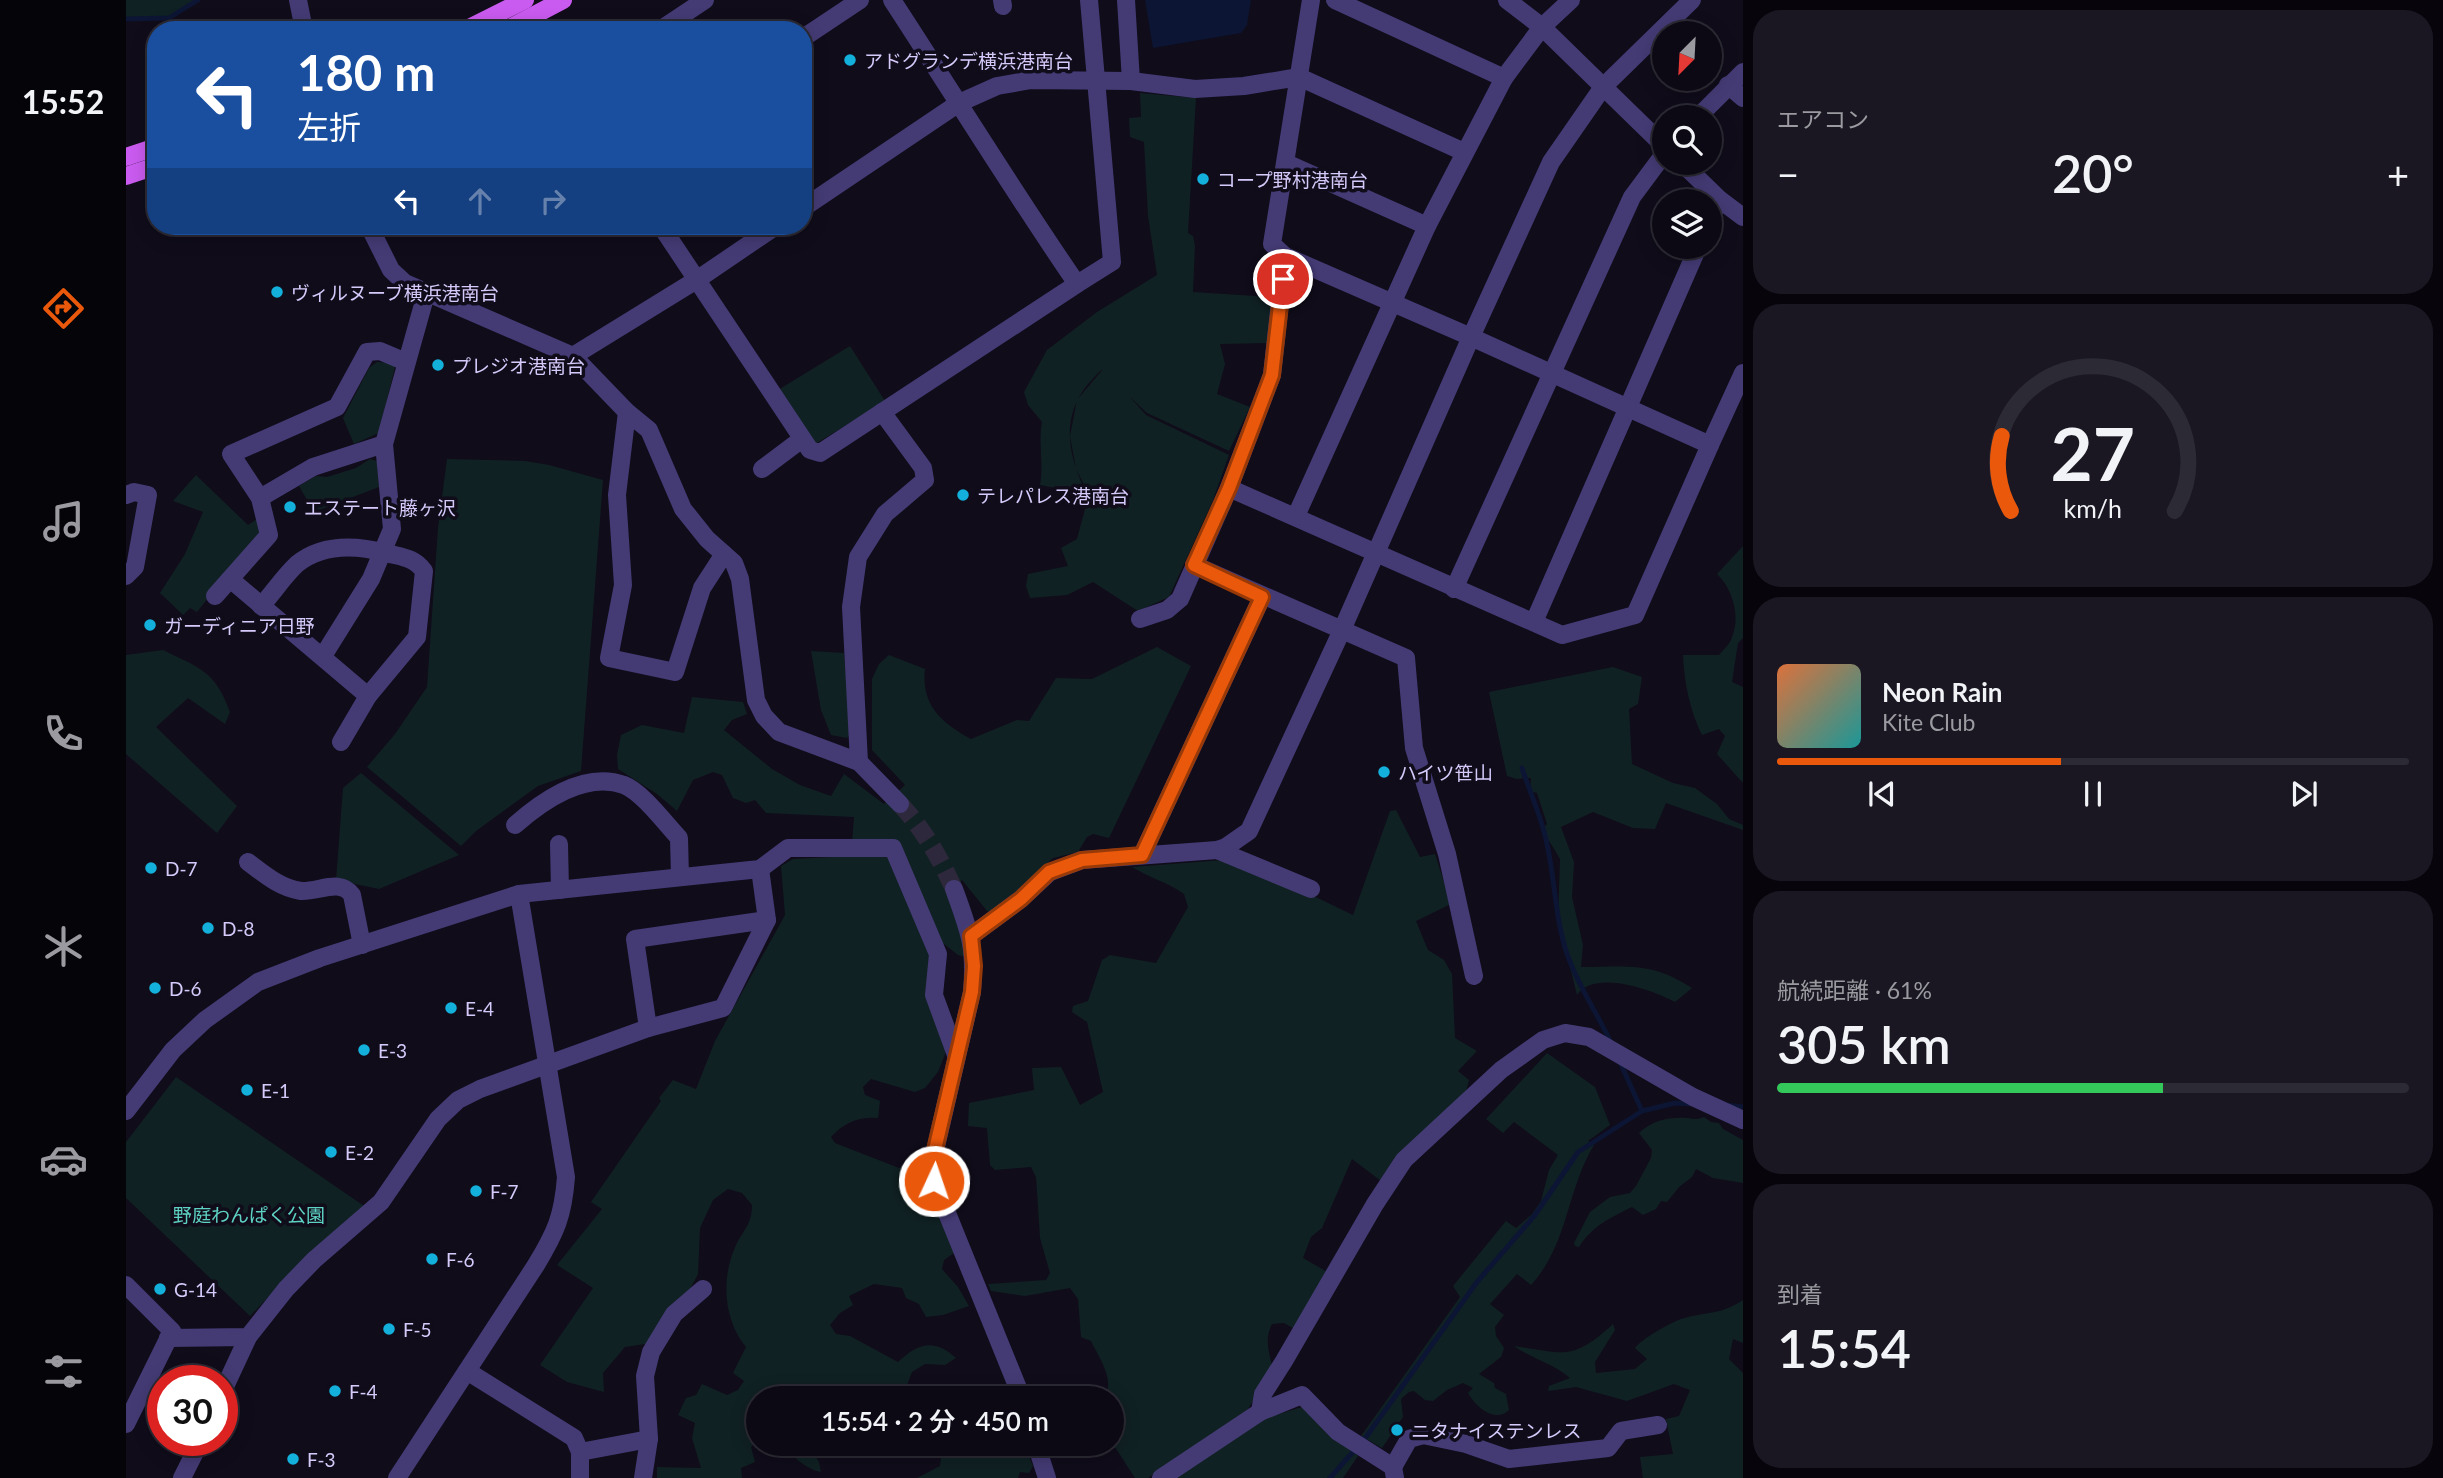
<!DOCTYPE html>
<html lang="ja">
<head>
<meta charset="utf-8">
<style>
	:root { --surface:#0c0914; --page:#1a1722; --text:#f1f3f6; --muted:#9a9aa0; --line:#2c2a34; --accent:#ea580c }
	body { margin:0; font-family:Lato,"Noto Sans JP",sans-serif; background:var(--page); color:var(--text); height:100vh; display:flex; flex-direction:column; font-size:26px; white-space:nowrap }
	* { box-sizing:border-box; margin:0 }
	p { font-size:23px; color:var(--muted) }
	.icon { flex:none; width:38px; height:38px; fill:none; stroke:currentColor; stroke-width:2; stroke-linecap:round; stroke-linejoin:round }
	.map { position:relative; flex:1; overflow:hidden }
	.drawer { display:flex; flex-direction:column; gap:10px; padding:10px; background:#07050b; width:700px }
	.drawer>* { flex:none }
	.hud { position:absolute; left:21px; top:21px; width:665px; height:214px; border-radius:28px; box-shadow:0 4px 18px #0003,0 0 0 2px var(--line); background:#1a4fa0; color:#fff; overflow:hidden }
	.needle { width:46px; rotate:204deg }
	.tools { position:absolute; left:1526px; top:21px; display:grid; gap:14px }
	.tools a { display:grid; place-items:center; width:70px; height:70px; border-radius:50%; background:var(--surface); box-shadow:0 4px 18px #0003,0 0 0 2px var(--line); font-size:35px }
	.speed { position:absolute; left:21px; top:1365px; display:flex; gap:14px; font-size:35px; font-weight:700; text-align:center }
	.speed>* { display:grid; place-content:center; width:91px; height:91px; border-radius:50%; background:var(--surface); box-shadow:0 4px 18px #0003,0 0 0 2px var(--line); line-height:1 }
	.speed .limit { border:10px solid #d22; background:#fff; color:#111 }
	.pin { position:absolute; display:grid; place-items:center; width:60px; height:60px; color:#fff; margin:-30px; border:4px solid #fff; border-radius:50%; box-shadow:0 2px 7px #0007 }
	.me { position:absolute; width:77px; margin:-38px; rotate:3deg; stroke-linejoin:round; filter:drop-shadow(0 0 5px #0008) }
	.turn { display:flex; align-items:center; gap:24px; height:147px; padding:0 35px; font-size:32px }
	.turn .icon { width:91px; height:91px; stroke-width:2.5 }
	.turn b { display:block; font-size:49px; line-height:60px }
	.lanes { display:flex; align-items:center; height:66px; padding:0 35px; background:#0003; justify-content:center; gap:35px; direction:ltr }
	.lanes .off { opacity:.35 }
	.big { font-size:52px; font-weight:600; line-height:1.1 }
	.drawer .tile { flex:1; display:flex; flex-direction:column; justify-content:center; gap:10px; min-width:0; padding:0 24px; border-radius:28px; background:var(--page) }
	.drawer .dial { align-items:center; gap:0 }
	.dial svg { height:182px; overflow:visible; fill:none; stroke:var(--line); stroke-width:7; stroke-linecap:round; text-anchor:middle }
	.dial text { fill:var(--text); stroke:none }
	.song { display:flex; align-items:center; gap:21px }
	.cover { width:84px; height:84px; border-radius:10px; background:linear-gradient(135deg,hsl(20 70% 55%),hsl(180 70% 35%)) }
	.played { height:7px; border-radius:4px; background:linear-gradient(90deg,var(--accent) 45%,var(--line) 45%) }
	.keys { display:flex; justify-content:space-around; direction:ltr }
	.heat { display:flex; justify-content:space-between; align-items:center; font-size:38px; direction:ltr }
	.charge { height:10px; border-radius:5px; background:linear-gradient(90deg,#34c759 61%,var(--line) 0) }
	.trip { position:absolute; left:620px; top:1386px; width:378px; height:70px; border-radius:35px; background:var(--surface); box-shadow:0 4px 18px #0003,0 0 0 2px var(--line); font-weight:600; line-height:70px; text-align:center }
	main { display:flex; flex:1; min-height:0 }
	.menu { display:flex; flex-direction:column; width:126px; justify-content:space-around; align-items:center; background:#050408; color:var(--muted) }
	.menu .icon { width:49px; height:49px }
	.menu .on { color:var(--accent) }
	.menu b { font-size:32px; color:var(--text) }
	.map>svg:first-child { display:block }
	.green { fill:#102123 }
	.water { fill:#0c1533 }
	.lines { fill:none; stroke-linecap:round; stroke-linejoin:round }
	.stream { stroke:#0c1533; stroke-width:5 }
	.minor-tunnel { stroke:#2e283c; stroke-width:18; stroke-dasharray:18 9; stroke-linecap:butt }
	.minor { stroke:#443b75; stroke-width:18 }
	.major { stroke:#ca5bf0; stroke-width:18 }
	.route-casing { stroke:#983908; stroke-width:18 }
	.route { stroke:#ea580c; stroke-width:12 }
	.poi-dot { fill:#14b0dc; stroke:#100c1a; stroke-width:2.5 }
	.labels { text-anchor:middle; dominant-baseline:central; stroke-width:7; stroke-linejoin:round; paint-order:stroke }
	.poi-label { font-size:19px; fill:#d5cafa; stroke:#100c1a; text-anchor:start }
	.park-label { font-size:19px; fill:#5ed2c3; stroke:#100c1a }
</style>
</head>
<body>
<main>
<nav class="menu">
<b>15:52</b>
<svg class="icon on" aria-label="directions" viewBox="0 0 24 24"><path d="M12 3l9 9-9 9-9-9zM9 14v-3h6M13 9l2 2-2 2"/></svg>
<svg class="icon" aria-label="music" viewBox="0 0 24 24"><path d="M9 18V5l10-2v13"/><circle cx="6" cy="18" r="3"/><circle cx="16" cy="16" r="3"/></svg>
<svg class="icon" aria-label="phone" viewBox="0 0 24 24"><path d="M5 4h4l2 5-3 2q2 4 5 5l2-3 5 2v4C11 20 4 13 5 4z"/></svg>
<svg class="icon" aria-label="climate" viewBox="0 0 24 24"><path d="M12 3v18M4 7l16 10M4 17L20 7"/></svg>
<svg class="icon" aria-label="car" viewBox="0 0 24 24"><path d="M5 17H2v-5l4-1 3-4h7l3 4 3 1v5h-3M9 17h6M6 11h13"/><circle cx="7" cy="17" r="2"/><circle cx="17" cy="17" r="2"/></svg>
<svg class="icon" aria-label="filters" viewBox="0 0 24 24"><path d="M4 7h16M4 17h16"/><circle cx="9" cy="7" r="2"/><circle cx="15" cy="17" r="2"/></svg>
</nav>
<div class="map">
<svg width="1617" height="1478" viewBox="0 0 1617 1478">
	<rect width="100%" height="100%" fill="#100c1a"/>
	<g class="green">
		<path d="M0,0H72L43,18L0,19Z"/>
		<path d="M1014,93L1070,98L1062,233L1067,236L1069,246L1067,292L1145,297L1142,343L1094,344L1099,364L1091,394L1124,407L1103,451L1021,413L1003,396L1020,415L1103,455L1087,500L1043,597L1012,611L967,582L941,595L904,598L900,586L902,574L942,566L935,548L951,539L963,494L950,469L944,436L951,400L977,369C972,372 967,379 962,384C934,418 942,457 961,494L914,485C918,464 912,443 916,422L902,405L898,392L921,350L971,312L1031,275L1022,216L1018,142L1004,137L1003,118L1015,117Z"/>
		<path d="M724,346L759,401L691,443L684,440L652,390Z"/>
		<path d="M251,362L270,363L253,433L228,444L217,418L243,368Z"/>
		<path d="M244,459L251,461L253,487L188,512L173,486L190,476L201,477L230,468Z"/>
		<path d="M321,459L399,461L423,465L477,480L455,771L412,786L350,831L335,846L241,767L269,734L301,687L312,528Z"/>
		<path d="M70,475L122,525L131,519L135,531L71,612L64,608L57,615L34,593L59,554L77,512L47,501Z"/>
		<path d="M1617,546V638L1612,643L1606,682L1617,687V783L1591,754L1599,736L1593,729L1576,735C1564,711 1558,682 1557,655H1593C1598,649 1604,644 1606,637C1615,616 1606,588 1591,574Z"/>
		<path d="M1031,647L1065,666L983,838L967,834L961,837L952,852L927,858L869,913L861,911L836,880L821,892L838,938L840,957L832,955L818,944L805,950L821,1049L812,1072L799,1088L789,1092L745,1079L737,1087L739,1095L754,1101L752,1118C734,1116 717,1123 705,1137L709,1143L773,1168C791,1160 792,1160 809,1171L831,1251L818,1260L816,1269L832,1287L843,1306L817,1315L800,1317L793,1304L780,1298L776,1288L748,1284L723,1296L727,1305L714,1313L704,1325L710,1334L724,1336L772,1362C792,1343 808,1338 830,1358L819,1365L799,1364L786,1372L776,1398H632V1440L625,1447L629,1462L615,1468L616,1478H531V1467L575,1468L566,1438L569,1423L552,1415L560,1398L570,1395L576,1384L601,1395L612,1390L618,1381L607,1373L620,1347C597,1319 595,1277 610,1245C618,1229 626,1224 626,1205L616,1193L602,1189L587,1200L574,1228L572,1274L558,1301L526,1343L499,1347L477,1373L478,1392L441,1382L414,1365L467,1288L431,1265L476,1209L465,1202L535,1101L533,1098L547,1080L570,1089L589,1041L659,915L655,866L667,859L725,856L728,817L640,813L629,800L620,803L607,798L596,775L587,772L567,780L551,811L531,794L492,769L491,755L495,735L516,725L558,733L566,697L617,702L621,714L606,720L598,730L646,769L674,785L705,796L718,774L758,804L779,785L746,750V679L753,664L763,655L799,669C795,706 816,723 845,739L891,720L903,721L930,678L966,679Z"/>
		<path d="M37,650C74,668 89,671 104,712L99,724L62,698L30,727L111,806L91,833L0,754V655Z"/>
		<path d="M685,651L718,653L725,733L721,738L705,735L695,710Z"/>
		<path d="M1487,667L1516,677L1512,704L1503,709L1506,764L1547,783L1569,788L1591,804L1603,819L1617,825V830L1540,803L1529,829L1507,828L1467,812L1435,827L1448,862L1446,897L1457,945L1455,967C1501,967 1525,961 1566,988L1549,1002C1526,990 1469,969 1451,995L1432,919L1434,859L1416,829L1421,824L1411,793L1404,791L1405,778L1391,779L1381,776L1363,692Z"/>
		<path d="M235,773L333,855L253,889L210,880L217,788Z"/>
		<path d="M1270,810L1294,857L1309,854L1325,904L1290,921L1302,950L1318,960L1326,974L1329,1038L1351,1051L1332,1071L1343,1080L1340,1092L1255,1181L1226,1159L1196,1228L1185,1237L1177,1258L1203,1273L1170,1330L1158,1323L1146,1324C1138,1339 1143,1353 1147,1369L1122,1409L1101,1426L1022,1478H1009L985,1441V1398H978C990,1380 973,1358 965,1341L955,1337L952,1299L944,1288L899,1296L865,1291L862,1284L920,1280L924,1273L914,1238L910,1177L905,1167L869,1170L864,1165L861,1128L842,1126L843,1103L908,1090L906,1068L935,1067L954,1105L977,1092L961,1022L946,1012L947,1006L962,1001L976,960L984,955L1030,963L1062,907L1058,894C1041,882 1024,878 1006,867L1111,859L1227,915L1264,811Z"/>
		<path d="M1421,1053L1469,1087L1484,1125L1462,1141L1468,1145C1441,1189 1442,1245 1405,1285L1391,1274L1364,1304L1378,1315L1369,1327L1370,1336L1378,1348L1375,1357L1353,1374L1368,1383L1369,1388L1380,1394L1383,1410C1369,1424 1349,1406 1342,1393L1347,1388L1337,1383L1321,1390L1307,1401L1299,1400L1288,1391L1283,1392L1275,1399L1277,1417L1256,1448L1235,1436L1334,1297L1327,1286L1380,1221L1390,1228L1406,1214L1415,1201L1423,1170L1432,1155L1388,1122L1377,1133L1360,1119Z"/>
		<path d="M50,1077L241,1208L164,1275L124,1316L0,1198V1142Z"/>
		<path d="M1578,1117L1585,1122L1593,1123L1597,1129L1617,1140V1183L1587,1178L1570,1169L1566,1177L1553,1187L1541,1202L1535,1201L1530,1209L1517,1215L1506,1207C1484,1218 1466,1226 1453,1247L1449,1246L1448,1243L1464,1212L1484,1197L1504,1193L1510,1186L1525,1158L1526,1150L1513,1133C1527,1120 1543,1117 1561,1118C1568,1119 1571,1120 1578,1117Z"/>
		<path d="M1617,1300V1343L1607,1339L1603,1359L1617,1373V1478H1517L1514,1457L1547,1454L1540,1419L1553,1416L1564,1390L1548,1384L1501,1401L1450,1387L1422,1391L1423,1386L1444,1378C1427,1363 1406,1359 1388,1346C1438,1353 1446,1362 1487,1324L1489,1330L1469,1362L1470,1373L1509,1369L1521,1359L1509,1348C1517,1338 1542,1324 1555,1319C1580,1311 1593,1316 1617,1300Z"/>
		<path d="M1176,1407L1232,1456L1217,1478H1049L1133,1420Z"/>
		<path d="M648,1444H682L693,1462L695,1472C677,1469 665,1451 648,1444Z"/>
		<path d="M812,1444C840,1444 851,1461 882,1447L903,1456L907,1466L903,1473L894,1472L892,1478H791L814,1466L815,1459L809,1447Z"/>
	</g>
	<path class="water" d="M1019,0H1125L1121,25L1115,33L1027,48Z"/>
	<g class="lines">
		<g class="stream">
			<path d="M0,19L43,18L72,0"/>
			<path d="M1396,768C1404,793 1416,818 1421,844C1429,880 1429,918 1441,954C1452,986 1472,1014 1486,1045"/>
			<path d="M1493,1060L1516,1111"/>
			<path d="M1600,1105L1617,1107"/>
			<path d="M1204,1478L1240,1437L1351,1282L1409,1215L1452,1152L1516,1111L1549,1103L1565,1104"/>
		</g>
		<path class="minor-tunnel" d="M774,804C798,830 814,858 828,889"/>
		<g class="minor">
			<path d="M172,0L178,30"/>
			<path d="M766,0C828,95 887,191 951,284L986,262L963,0"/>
			<path d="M876,0L877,6"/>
			<path d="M1000,0L1005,81"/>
			<path d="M1185,0L1146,244L1159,256L1345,337L1425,162L1477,87L1566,0"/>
			<path d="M1209,0L1378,78L1416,27L1445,0"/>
			<path d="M1381,0L1416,27L1538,146"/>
			<path d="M534,30L579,0"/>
			<path d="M677,38L734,0"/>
			<path d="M1602,85L1617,98"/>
			<path d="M1572,117L1617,72"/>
			<path d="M1160,163L1301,226"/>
			<path d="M1556,163L1593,199L1617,217"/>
			<path d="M677,208L833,103L871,86L905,80L1005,81L1069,89L1118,86L1173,77L1338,152"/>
			<path d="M1584,221L1593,199"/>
			<path d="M243,226L265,270L279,283L447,356L501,412L523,430L557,509L581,539L608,563L614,579L630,700L638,716L653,732L733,762L774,804"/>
			<path d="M535,226L684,450L694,453L951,284"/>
			<path d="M447,356L572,279L650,226"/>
			<path d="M501,412L491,495L497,585L483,658L549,672L576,588L598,554"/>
			<path d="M636,469L676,439"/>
			<path d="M1103,488L1436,635L1509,615L1584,445"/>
			<path d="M0,495L8,492L22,495L9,567L0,576"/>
			<path d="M134,498L187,467L258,444"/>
			<path d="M1170,516L1301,226L1378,78"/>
			<path d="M1068,565L1280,658L1288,748L1321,854L1348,976"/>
			<path d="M104,579L242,696"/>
			<path d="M1328,589L1506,197L1538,154"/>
			<path d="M89,596L143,535L134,498L105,454L211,407L241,352L254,351L280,362"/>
			<path d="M135,606C147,593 158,576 171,564C197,543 230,545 260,553C275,557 288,557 298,571L291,637L242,696L215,742"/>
			<path d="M1014,619L1041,610L1054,599L1103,488L1146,375L1159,256"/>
			<path d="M1408,622L1572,247"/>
			<path d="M197,656L245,579L266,529L258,444L300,294"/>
			<path d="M733,762L725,607L732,557L759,514L799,480L797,468L756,412"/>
			<path d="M389,825C416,801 459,771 498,785C516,792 539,823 553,838L554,877"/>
			<path d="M433,844L434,890"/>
			<path d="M1091,850L1185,889"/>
			<path d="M1016,855L1136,597"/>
			<path d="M122,862C138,874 154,888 175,891C193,892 214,878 226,895L236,945"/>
			<path d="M828,889C843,930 850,947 846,992L808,1155V1181L896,1398"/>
			<path d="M393,894L634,869L662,848H767L812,954L808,995L830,1055"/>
			<path d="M845,936L895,899L924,872L956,860L1091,850L1100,847L1123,831L1216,630L1345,337L1584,445L1617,373"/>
			<path d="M522,1028L509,939L641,920"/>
			<path d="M0,1111L47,1050L79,1020L132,982L194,958L393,894L440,1177C437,1216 430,1232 410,1265L271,1478"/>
			<path d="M0,1285L46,1331L0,1424"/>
			<path d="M42,1338L122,1337L160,1289L188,1260L255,1202L312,1119L332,1100L354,1089L522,1028L597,1008L641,920L634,869"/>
			<path d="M341,1371L448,1438L454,1452V1478"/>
			<path d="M96,1393L122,1337"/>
			<path d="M1134,1412L1176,1395L1212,1432L1267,1467L1269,1478"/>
			<path d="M910,1444L921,1478"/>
			<path d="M454,1452L523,1439"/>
			<path d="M1267,1467L1283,1439L1297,1435L1340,1444L1383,1459L1482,1448L1495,1431L1532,1425"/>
			<path d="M56,1478L75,1440"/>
			<path d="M517,1478L523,1439L519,1376L525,1352L548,1314L577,1289"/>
			<path d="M1035,1478L1134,1412L1137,1394L1158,1361L1249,1204L1278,1160L1375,1070L1417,1040L1439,1033L1463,1037L1567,1097L1617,1120"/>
		</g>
		<g class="major">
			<path d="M339,30L399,0"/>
			<path d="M380,30L437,0"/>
			<path d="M0,157L30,147"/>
			<path d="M0,176L30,166"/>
		</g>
	</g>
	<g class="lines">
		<g class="route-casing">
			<path id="route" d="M808,1181V1154L846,992L848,966L845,936L895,899L923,872L956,860L1016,855L1136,597L1068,565L1103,488L1146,375L1157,279"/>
		</g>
		<use href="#route" class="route"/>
	</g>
	<g class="poi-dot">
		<circle cx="724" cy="60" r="7"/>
		<circle cx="1077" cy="179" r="7"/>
		<circle cx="151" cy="292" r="7"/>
		<circle cx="312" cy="365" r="7"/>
		<circle cx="837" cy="495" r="7"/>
		<circle cx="164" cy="507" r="7"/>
		<circle cx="24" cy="625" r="7"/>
		<circle cx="1258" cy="772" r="7"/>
		<circle cx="25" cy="868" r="7"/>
		<circle cx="82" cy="928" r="7"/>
		<circle cx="29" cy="988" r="7"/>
		<circle cx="325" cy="1008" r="7"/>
		<circle cx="238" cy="1050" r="7"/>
		<circle cx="121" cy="1090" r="7"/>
		<circle cx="205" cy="1152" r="7"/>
		<circle cx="350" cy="1191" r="7"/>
		<circle cx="306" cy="1259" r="7"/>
		<circle cx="34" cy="1289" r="7"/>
		<circle cx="263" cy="1329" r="7"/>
		<circle cx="209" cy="1391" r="7"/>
		<circle cx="1271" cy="1430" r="7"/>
		<circle cx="167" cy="1459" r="7"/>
	</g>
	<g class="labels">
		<g class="poi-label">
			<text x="738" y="60">アドグランデ横浜港南台</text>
			<text x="1091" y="179">コープ野村港南台</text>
			<text x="165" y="292">ヴィルヌーブ横浜港南台</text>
			<text x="326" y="365">プレジオ港南台</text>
			<text x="851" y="495">テレパレス港南台</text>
			<text x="178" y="507">エステート藤ヶ沢</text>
			<text x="38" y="625">ガーディニア日野</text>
			<text x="1272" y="772">ハイツ笹山</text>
			<text x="39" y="868">D-7</text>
			<text x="96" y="928">D-8</text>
			<text x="43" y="988">D-6</text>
			<text x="339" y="1008">E-4</text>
			<text x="252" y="1050">E-3</text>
			<text x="135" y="1090">E-1</text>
			<text x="219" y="1152">E-2</text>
			<text x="364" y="1191">F-7</text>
			<text x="320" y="1259">F-6</text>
			<text x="48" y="1289">G-14</text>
			<text x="277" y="1329">F-5</text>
			<text x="223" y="1391">F-4</text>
			<text x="1285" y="1430">ニタナイステンレス</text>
			<text x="181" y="1459">F-3</text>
		</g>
		<g class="park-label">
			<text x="123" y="1214">野庭わんぱく公園</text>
		</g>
	</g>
</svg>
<div class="tools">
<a><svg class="needle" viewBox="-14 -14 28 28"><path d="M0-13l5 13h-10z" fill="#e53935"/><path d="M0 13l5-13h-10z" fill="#9a9aa0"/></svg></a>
<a><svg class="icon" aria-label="search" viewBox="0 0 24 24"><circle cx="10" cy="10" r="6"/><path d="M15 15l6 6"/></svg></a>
<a><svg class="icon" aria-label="layers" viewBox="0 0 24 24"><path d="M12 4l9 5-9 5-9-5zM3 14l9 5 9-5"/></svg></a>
</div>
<div class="speed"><div class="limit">30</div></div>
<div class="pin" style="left:1157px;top:279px;background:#d93025"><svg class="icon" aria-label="arrive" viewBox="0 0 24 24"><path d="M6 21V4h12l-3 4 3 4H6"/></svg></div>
<svg class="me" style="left:808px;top:1181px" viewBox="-20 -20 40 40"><circle r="17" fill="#ea580c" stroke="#fff" stroke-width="3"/><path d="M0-11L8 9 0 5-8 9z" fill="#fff"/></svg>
<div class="trip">15:54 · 2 分 · 450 m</div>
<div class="hud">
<div class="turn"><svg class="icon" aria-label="left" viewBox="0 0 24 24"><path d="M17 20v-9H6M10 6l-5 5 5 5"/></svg><div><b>180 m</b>左折</div></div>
<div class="lanes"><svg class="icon" aria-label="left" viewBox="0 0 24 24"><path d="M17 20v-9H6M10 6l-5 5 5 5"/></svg><svg class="icon off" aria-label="ahead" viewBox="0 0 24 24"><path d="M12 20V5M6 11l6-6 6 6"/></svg><svg class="icon off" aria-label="right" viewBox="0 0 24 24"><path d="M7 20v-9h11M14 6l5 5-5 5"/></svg></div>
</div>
</div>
<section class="drawer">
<div class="tile"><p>エアコン</p>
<div class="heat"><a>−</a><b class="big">20°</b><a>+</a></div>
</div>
<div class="tile dial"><svg viewBox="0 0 100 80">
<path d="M14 69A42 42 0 1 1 86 69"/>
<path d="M14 69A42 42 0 0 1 10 36" stroke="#ea580c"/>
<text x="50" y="56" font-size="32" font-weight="700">27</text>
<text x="50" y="72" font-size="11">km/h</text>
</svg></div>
<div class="tile">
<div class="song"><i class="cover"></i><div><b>Neon Rain</b><p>Kite Club</p></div></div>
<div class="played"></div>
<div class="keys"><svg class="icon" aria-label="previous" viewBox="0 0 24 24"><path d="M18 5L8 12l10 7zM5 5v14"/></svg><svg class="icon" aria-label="pause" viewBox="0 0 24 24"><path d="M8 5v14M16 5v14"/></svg><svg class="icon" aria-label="next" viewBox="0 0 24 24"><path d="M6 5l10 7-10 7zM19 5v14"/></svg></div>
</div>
<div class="tile"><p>航続距離 · 61%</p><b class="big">305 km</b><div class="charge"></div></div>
<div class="tile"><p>到着</p><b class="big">15:54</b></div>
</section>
</main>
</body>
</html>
